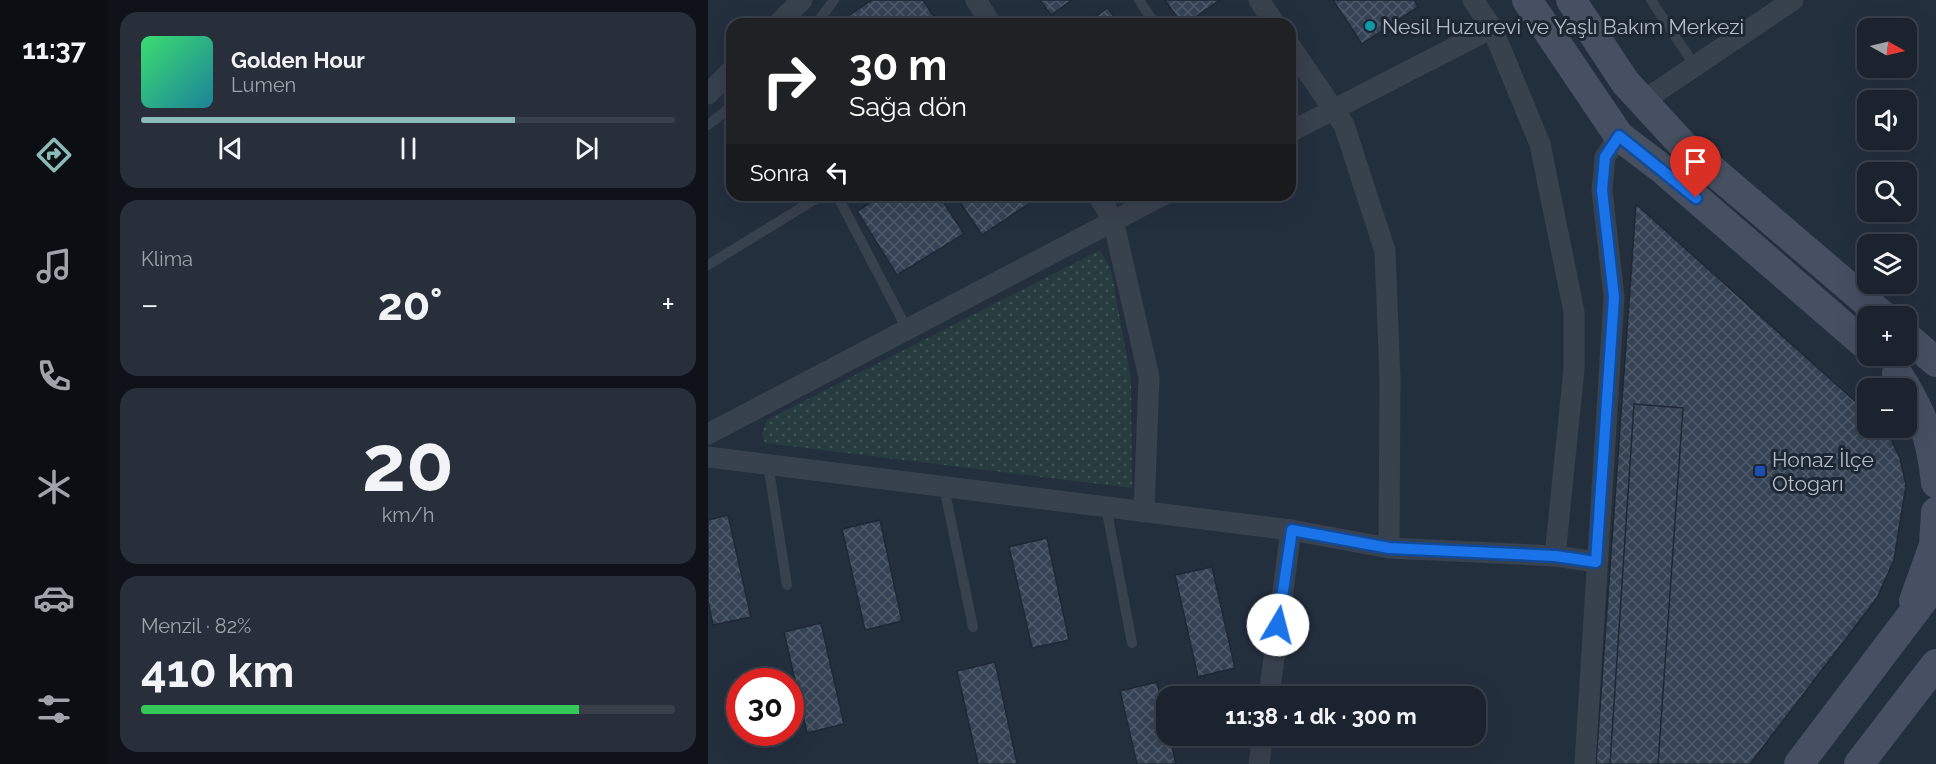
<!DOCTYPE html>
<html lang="tr">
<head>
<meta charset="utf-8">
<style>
	:root { --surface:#1b232e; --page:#282f3a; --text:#f1f3f6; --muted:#a0a4aa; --line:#39404a; --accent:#8bbbb9 }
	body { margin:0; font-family:Raleway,sans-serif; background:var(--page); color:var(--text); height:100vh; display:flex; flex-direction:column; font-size:22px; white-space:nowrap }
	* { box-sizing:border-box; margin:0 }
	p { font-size:20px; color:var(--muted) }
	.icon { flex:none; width:33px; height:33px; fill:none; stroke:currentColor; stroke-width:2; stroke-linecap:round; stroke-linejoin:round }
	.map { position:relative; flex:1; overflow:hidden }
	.details { display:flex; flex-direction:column; gap:12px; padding:12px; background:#0f1319; width:600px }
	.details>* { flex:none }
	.hud { position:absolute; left:18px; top:18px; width:570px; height:183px; border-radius:18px; box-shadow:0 6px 24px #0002,0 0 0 2px var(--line); background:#202124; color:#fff; overflow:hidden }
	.needle { width:39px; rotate:98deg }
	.tools { position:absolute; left:1149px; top:18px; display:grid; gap:12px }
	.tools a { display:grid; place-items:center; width:60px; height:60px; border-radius:12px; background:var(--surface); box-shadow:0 6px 24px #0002,0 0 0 2px var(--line); font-size:30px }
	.speed { position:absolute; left:18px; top:668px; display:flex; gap:12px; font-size:30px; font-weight:700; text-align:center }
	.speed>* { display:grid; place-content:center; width:78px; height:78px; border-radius:50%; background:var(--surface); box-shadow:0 6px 24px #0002,0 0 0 2px var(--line); line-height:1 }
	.speed .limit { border:9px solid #d22; background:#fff; color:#111 }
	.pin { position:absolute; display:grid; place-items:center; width:51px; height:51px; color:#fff; margin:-62px -26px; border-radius:50% 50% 50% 0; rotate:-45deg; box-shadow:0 0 6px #0007 }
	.pin .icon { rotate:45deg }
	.me { position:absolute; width:66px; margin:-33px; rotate:8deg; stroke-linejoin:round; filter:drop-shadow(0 0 4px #0008) }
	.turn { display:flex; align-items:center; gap:21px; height:126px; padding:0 24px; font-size:27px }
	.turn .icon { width:78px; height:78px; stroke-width:2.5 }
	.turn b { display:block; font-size:42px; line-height:51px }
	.then { display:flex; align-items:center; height:57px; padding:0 24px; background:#0003; gap:12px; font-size:22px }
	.big { font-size:45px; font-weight:700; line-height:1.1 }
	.details .tile { flex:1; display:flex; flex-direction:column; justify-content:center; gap:9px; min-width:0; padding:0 21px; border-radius:18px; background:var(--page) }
	.details .dial { align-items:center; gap:0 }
	.dial b { font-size:78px; line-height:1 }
	.song { display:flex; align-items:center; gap:18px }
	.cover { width:72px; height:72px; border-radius:9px; background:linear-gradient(135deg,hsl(140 70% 55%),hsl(190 70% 35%)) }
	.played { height:6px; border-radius:3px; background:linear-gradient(90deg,var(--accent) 70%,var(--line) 70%) }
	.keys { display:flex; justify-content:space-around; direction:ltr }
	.heat { display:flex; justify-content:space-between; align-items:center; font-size:33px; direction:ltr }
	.charge { height:9px; border-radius:4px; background:linear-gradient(90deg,#34c759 82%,var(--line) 0) }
	.trip { position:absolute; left:448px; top:686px; width:330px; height:60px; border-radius:18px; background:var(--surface); box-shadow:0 6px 24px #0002,0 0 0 2px var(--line); font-weight:700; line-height:60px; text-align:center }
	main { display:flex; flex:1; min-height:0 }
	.tabs { display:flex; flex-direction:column; width:108px; justify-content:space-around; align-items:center; background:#0b0e12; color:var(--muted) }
	.tabs .icon { width:42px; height:42px }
	.tabs .selected { color:var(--accent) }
	.tabs b { font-size:27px; color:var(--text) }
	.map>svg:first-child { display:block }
	.park { fill:url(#park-dots) }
	.building { fill:url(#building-cross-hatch); stroke:#1f2835; stroke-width:1.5 }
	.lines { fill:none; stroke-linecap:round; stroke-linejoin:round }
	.lane { stroke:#38414e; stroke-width:10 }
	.street { stroke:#38414e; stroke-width:21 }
	.secondary { stroke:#465061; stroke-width:30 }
	.route-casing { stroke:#114b97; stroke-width:15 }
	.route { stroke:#1a73e8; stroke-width:10 }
	.culture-dot { fill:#0f9aa8; stroke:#1d2633; stroke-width:2 }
	.transit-dot { fill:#1a4fb4; stroke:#1d2633; stroke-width:2 }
	.labels { text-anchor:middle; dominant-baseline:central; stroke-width:6; stroke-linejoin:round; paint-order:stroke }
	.poi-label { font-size:21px; fill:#b4bcc9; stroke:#1d2633; text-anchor:start }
</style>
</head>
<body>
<main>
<nav class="tabs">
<b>11:37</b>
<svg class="icon selected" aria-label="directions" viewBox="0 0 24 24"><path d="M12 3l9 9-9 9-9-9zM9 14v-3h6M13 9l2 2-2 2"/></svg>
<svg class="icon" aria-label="music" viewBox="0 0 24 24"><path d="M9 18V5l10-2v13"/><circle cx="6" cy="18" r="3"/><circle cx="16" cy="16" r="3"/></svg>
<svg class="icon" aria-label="phone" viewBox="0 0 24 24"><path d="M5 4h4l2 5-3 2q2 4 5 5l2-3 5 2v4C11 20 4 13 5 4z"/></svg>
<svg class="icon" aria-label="climate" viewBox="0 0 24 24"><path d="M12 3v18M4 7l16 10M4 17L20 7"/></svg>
<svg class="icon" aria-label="car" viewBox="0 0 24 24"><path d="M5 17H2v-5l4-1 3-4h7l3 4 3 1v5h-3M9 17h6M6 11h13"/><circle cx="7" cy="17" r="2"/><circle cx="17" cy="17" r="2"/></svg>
<svg class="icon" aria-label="filters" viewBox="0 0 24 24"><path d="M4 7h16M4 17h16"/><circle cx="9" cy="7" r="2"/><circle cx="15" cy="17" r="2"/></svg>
</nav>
<section class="details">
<div class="tile">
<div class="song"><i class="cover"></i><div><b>Golden Hour</b><p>Lumen</p></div></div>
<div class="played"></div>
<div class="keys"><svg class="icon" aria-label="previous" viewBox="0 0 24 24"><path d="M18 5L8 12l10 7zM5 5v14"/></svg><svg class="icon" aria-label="pause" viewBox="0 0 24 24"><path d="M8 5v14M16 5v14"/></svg><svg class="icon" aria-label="next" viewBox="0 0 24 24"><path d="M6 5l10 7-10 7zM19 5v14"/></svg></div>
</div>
<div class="tile"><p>Klima</p>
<div class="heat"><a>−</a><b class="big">20°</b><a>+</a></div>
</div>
<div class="tile dial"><b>20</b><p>km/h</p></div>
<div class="tile"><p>Menzil · 82%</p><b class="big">410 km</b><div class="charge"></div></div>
</section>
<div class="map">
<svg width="1228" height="764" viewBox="0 0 1228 764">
	<defs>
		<pattern id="park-dots" width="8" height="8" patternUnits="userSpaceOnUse" patternTransform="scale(1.5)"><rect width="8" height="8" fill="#263c3f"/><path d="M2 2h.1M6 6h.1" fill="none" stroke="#435659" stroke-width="1.8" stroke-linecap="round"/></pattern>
		<pattern id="building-cross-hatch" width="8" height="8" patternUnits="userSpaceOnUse" patternTransform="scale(1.5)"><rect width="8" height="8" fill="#364354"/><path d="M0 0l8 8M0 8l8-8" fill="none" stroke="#515c6b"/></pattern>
	</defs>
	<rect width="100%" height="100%" fill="#242f3e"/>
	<path class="park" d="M392,250L403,270L423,380L424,488L57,443L54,434L59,420Z"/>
	<g class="building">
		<path d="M164,0H215L230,23L145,24L140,16Z"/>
		<path d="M332,0H364L343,15Z"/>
		<path d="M457,0H512L477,24H474Z"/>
		<path d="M625,0H706L710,7L654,44Z"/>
		<path d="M400,8L411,24H376Z"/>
		<path d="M175,195H231L256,234L189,275L149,211Z"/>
		<path d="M247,195H334L274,235Z"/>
		<path d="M928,204L1160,413V428H1175L1179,431L1192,458L1198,485L1186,560L1169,598L1042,764H888Z"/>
		<path d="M926,404L975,408L950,764H902Z"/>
		<path d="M20,515L43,617L5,625L0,601V520Z"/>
		<path d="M172,520L194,621L157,630L134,529Z"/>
		<path d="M339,538L361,640L324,648L301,547Z"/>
		<path d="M504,567L527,668L490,677L467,575Z"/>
		<path d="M113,623L136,724L99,733L76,632Z"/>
		<path d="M287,662L309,763L307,764H270L249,671Z"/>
		<path d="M449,682L468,764H429L412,691Z"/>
	</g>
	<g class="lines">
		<g class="lane">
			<path d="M431,0L447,24"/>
			<path d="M943,0L987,66"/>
			<path d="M108,24L126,0"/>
			<path d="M0,125L24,106"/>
			<path d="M129,195L199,329"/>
			<path d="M0,265L114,195"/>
			<path d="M60,464L79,585"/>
			<path d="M236,487L265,627"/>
			<path d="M398,507L424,643"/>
		</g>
		<g class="street">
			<path d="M268,0L283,24"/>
			<path d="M551,0L567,24"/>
			<path d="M765,0L784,28L832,144L866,312V369L847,556"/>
			<path d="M70,24L94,0"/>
			<path d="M582,46L636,125L677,251L682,379L681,548"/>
			<path d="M0,94L24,70"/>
			<path d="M935,101L1085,0"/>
			<path d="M582,132L784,28"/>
			<path d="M390,195L405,220L441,377L436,512"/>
			<path d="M0,434L455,195"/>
			<path d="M0,457L583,530L681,548L847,556L888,562"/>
			<path d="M561,696L583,530"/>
			<path d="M551,764L555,735"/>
			<path d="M877,764L906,297L894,190L897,157L911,136"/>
		</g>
		<g class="secondary">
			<path d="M819,0L911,136L953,168L1160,347"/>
			<path d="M863,0L917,82L974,144L1175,316"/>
			<path d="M1198,336L1228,362"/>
			<path d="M1189,373C1214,412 1223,436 1228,483"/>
			<path d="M1206,601L1226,545L1228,512"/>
			<path d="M1091,764L1228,583"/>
			<path d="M1151,764L1228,664"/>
		</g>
	</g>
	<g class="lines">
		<g class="route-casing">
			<path id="route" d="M570,625L584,530L681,548L847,556L888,562L906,297L894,190L897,157L911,136L988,198"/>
		</g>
		<use href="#route" class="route"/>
	</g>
	<circle class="culture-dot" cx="662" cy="26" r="6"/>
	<rect class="transit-dot" x="1046" y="465" width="12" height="12" rx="3"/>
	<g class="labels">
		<g class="poi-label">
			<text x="674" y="26">Nesil Huzurevi ve Yaşlı Bakım Merkezi</text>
			<text x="1064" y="459">Honaz İlçe<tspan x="1064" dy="24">Otogarı</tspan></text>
		</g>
	</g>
</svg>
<div class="tools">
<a><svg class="needle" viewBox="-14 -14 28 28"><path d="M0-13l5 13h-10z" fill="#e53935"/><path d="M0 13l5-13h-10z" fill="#a0a4aa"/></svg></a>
<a><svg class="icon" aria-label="sound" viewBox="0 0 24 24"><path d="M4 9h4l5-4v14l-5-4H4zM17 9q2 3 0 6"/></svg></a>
<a><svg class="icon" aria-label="search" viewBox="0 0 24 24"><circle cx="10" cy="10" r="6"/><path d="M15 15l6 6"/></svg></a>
<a><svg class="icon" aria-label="layers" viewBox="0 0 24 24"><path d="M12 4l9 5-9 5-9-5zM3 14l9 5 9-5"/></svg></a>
<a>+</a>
<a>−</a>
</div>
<div class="speed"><div class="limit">30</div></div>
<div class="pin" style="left:988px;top:198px;background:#d93025"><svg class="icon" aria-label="arrive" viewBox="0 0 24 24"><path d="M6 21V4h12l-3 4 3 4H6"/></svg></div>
<svg class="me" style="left:570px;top:625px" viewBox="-20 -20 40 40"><circle r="19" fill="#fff"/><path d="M0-13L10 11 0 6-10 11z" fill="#1a73e8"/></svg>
<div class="trip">11:38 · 1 dk · 300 m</div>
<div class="hud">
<div class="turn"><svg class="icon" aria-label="right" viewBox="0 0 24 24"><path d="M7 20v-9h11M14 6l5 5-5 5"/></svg><div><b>30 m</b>Sağa dön</div></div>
<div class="then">Sonra<svg class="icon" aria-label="left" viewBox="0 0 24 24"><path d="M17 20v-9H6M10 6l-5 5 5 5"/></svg></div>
</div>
</div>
</main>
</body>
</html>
